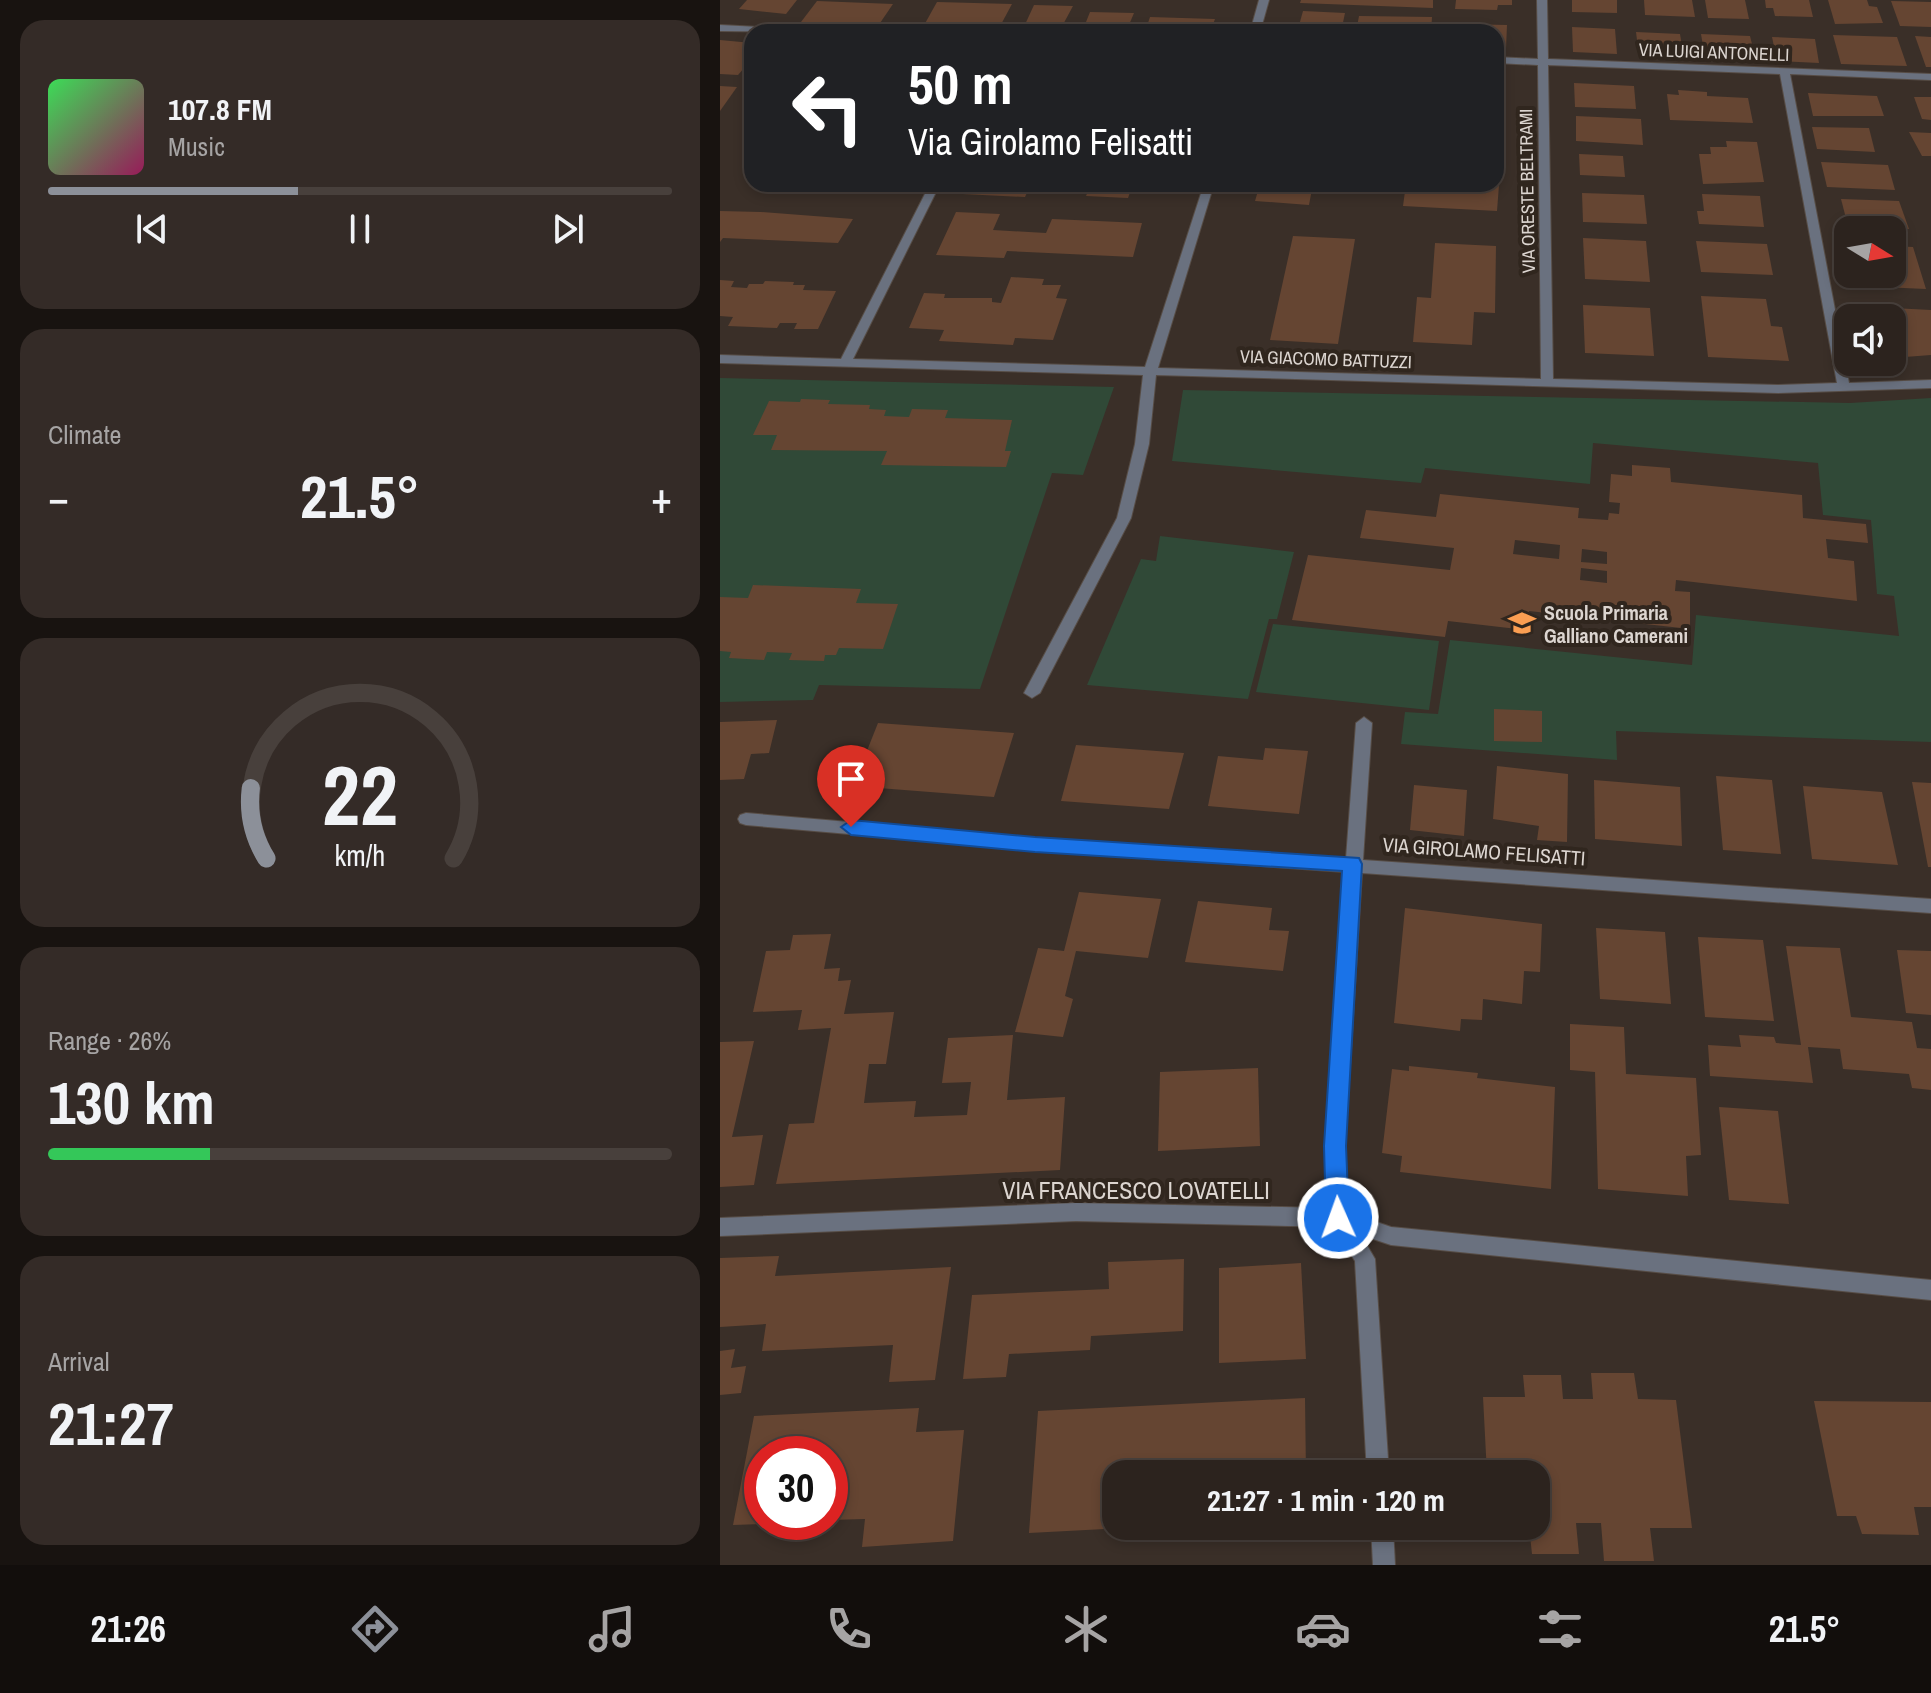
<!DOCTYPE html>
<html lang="en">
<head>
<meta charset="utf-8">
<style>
	:root { --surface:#2c231e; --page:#342b27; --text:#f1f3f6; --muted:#a6a4a4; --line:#48403c; --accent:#8c9099 }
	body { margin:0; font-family:"Archivo Narrow",sans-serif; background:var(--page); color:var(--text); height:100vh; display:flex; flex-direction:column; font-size:30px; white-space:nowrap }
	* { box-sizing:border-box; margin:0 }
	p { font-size:26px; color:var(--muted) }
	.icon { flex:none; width:44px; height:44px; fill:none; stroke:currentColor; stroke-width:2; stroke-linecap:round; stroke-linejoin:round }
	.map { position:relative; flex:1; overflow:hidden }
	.sheet { display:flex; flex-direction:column; gap:20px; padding:20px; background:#181310; width:720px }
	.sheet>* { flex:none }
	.banner { position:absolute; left:24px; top:24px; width:760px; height:168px; border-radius:24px; box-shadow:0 4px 12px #0003,0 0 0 2px var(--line); background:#202124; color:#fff; overflow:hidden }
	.needle { width:52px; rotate:101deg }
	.fabs { position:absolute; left:1114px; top:216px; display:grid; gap:16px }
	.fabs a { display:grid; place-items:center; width:72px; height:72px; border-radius:16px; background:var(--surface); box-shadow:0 4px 12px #0003,0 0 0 2px var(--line); font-size:40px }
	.speed { position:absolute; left:24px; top:1436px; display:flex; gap:16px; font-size:40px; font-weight:700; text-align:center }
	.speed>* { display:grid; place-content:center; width:104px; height:104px; border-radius:50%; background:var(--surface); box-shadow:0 4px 12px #0003,0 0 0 2px var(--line); line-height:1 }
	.speed .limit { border:12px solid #d22; background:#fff; color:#111 }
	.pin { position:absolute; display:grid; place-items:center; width:68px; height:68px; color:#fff; margin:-82px -34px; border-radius:50% 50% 50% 0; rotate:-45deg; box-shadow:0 0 8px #0007 }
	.pin .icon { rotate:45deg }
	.me { position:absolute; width:88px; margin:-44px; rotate:358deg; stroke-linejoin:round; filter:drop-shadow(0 0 6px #0008) }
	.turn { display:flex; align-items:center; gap:28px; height:168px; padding:0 32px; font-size:36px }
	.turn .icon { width:104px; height:104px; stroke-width:2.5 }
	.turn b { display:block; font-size:56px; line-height:68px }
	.big { font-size:60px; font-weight:800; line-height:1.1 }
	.sheet .widget { flex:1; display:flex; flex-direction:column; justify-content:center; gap:12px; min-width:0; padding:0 28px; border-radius:24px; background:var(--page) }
	.sheet .dial { align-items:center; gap:0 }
	.dial svg { height:208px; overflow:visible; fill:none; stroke:var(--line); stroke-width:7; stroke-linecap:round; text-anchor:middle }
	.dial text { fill:var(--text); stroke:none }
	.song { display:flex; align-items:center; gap:24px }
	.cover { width:96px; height:96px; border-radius:12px; background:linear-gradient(135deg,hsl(130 70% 55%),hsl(330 70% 35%)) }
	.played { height:8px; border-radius:4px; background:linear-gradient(90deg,var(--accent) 40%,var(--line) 40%) }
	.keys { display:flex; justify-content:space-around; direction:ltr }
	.heat { display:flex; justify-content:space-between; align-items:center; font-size:44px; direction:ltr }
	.charge { height:12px; border-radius:6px; background:linear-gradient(90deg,#34c759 26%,var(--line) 0) }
	.trip { position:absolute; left:382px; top:1460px; width:448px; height:80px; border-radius:24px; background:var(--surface); box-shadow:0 4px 12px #0003,0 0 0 2px var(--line); font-weight:800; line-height:80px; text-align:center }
	.tab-bar { display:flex; height:128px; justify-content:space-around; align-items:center; background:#120e0c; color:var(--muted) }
	.tab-bar .icon { width:56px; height:56px }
	.tab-bar .active { color:var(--accent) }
	.tab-bar b { font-size:36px; color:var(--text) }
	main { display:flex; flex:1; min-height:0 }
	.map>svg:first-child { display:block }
	.green { fill:#304937 }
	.building { fill:#654532; fill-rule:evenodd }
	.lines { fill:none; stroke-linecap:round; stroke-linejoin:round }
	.street-casing { stroke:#574d46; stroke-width:2 }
	.street { fill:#6a717f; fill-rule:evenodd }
	.route { fill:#1a73e8; stroke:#114b97; stroke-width:2 }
	.labels { text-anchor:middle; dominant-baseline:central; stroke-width:8; stroke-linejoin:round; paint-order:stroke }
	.far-street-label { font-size:18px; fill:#dcd5d0; stroke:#30261e }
	.poi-label { font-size:20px; font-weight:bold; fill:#dcd5d0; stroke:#30261e; text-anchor:start }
	.street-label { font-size:20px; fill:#dcd5d0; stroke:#30261e }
	.near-street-label { font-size:24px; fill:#dcd5d0; stroke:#30261e }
</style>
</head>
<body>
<main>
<section class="sheet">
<div class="widget">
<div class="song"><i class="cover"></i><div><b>107.8 FM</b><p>Music</p></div></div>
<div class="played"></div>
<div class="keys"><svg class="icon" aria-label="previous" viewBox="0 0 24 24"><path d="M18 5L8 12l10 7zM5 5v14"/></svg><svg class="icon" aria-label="pause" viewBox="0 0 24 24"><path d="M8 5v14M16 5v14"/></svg><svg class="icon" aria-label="next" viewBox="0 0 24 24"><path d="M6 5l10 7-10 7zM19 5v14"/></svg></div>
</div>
<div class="widget"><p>Climate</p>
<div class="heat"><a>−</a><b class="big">21.5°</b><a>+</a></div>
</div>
<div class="widget dial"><svg viewBox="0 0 100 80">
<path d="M14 69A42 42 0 1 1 86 69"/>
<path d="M14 69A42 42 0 0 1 8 42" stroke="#8c9099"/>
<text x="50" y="56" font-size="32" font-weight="700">22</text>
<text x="50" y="72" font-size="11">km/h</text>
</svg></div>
<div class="widget"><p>Range · 26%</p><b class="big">130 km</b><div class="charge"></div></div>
<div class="widget"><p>Arrival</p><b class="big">21:27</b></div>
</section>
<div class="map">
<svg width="1211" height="1565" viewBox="0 0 1211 1565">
	<rect width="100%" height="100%" fill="#3a2f28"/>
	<g class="green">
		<path d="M0,378L394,387L363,475L332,473L260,689L99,685L93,700L0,702Z"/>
		<path d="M463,390L1130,403L1211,398V742L896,731L897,760L681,744L685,712L718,714L730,640L972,665L976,615L1179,636L1174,596L1157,594L1151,520L1103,515L1098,463L873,443L870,484L705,468L701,483L452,461Z"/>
		<path d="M440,536L574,552L557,619H549L528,699L367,685L421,559L436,561Z"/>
		<path d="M553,624L719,641L709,710L536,692Z"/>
	</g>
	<g class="building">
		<path d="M27,0H77L66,14L19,9Z"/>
		<path d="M581,0H713V8L580,3Z"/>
		<path d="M736,0H792V5H778L777,10L735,9Z"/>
		<path d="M852,0H897V13L852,12Z"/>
		<path d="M924,0H972L975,17L925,15Z"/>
		<path d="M985,0H1025L1029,19L988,18Z"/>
		<path d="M1045,0H1089L1093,17L1055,16L1053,8H1046Z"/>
		<path d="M1108,0H1147L1149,6L1157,7L1163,23L1115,24Z"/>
		<path d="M97,1L173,4L158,26L81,22Z"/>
		<path d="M1171,1L1211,2V27L1180,26Z"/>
		<path d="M217,2L292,4L278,30L203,27Z"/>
		<path d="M314,5L353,6L339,32L302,31Z"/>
		<path d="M583,11L625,13L621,32L578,29Z"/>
		<path d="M370,12L414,13L406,32H362Z"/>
		<path d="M639,16L712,17L711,32H636Z"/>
		<path d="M430,17L495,19L490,32H425Z"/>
		<path d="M744,24L787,25L786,49H776V32H743Z"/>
		<path d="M852,27L895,29L897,54L853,52Z"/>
		<path d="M916,32L960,34L964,58L919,56Z"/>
		<path d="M981,34L1030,36L1036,60L985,58Z"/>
		<path d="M1113,35L1177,37L1187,66L1121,64Z"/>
		<path d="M1195,36L1211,37V67H1206Z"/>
		<path d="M1052,37L1095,39L1099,63L1057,61Z"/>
		<path d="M0,40L32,43V59L18,75L0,74Z"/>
		<rect x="776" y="80" width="8" height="22"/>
		<path d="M854,83L914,86L916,109L855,107Z"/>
		<path d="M0,86L17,87L0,111Z"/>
		<path d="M958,90L987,92V96L1028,98L1033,123L950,120L947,94L959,95Z"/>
		<path d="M1088,93L1157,96L1164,116H1093Z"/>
		<path d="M1194,97H1211V120L1202,119Z"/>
		<path d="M856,116L921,119L923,145L856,141Z"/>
		<path d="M1092,127L1149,128L1155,152L1097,149Z"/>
		<path d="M1189,132L1211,133V156H1202Z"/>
		<path d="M1006,141L1037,142L1044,182L983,184L979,154H991L990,147H1007Z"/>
		<path d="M859,154L903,156L905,177L860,175Z"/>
		<path d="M1101,162L1168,165L1175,190L1107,187Z"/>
		<path d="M776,171L780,172L777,211L683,206L686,184H776Z"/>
		<path d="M120,184H177L173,193L116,190Z"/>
		<path d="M247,184H311L305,197L242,194Z"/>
		<path d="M371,184H413L408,198L366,196Z"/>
		<path d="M540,184H635L633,191L592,189L589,205L535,201Z"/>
		<path d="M862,193L924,195L927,224L863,222Z"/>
		<path d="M982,194L1040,196L1044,227L979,224L977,211H984Z"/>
		<path d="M1121,199L1179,201L1189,229L1128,226Z"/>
		<path d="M0,211L41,212L133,219L118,243L3,238L0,242Z"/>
		<path d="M236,212L280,214L273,230L326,233L332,219L422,223L413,257L287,251L284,258L216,255Z"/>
		<path d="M573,236L635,239L618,344L550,340Z"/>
		<path d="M863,238L926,241L930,282L865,279Z"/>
		<path d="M976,241L1047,244L1053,275L981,272Z"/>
		<path d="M715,243L776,246L775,313L754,312L752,345L693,342L697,297L711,298Z"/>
		<path d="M1172,246L1193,247L1206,289L1139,286L1136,274H1172Z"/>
		<path d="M291,277L324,279L322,285H341L336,298L347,299L333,340L295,338L293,345L219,341L224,330L189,328L204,293L225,294L224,298H272V302L281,303Z"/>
		<path d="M0,280L14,281L11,287L27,288L29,284H43L45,281L74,282L73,285H85L83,290L116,291L98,329H74L77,323H60L57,328L8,326L13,317L0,316Z"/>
		<path d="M981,296L1046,299L1051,326L1062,327L1069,361L988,357Z"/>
		<path d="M863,305L930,308L934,356L865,353Z"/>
		<path d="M1153,307L1211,310V355L1172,358V318H1156Z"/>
		<path d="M81,399L110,400L108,404L150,405L149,409L166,410L164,416L189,417L192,409L228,410L225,418L292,420L285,451H291L286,467L161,465L167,451L51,450L57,435H33L49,401L80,402Z"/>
		<path d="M912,465L950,468L951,482L1082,495L1083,518L1146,524L1148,543L1106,539L1108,558L1134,561L1137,601L956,580L955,591L970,592V629L809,611L807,630L728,621L725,637L572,620L588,555L730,570L734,548L640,538L646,510L716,517L720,494L859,508L858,518L888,520L889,513L899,514L900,503L889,502L891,474L912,476ZM795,540L840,545L839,559L793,554ZM862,549L887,552V564L861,562ZM861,568L887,571V583L860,580Z"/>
		<path d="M33,585L141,589L136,603L178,604L163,649L119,648L116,655H105L104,661L69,660L72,653L47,652L44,660L9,658L11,652L0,651V597L28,598Z"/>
		<path d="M774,709L822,711V742L774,741Z"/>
		<path d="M57,720L49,753L31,754L24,779L0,780V722Z"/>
		<path d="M158,723L294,733L274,797L133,786Z"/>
		<path d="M356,745L464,753L449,809L341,801Z"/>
		<path d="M545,748L588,751L579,814L488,806L498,756L543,760Z"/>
		<path d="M777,766L848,774L847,842L817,840L819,826L773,819Z"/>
		<path d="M996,776L1052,780L1061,854L1003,850Z"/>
		<path d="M874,780L960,787L962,846L875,839Z"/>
		<path d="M1192,782L1211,783V867H1208Z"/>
		<path d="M694,785L747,790L744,836L690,830Z"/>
		<path d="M1083,786L1162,792L1178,865L1092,859Z"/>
		<path d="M359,892L441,899L428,958L356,951L345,996L353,999L343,1037L295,1032L318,948L344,951Z"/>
		<path d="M478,901L552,908L549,930L569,931L563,971L465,962Z"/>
		<path d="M685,908L822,924L820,972L804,971L802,1004L763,999L762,1020L741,1019L740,1031L674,1023Z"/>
		<path d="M876,928L945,932L951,1004L880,999Z"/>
		<path d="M111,934L104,969L120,968L118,981L131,980L124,1014L174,1012L166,1064H149L144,1103L196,1101L194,1117L247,1115L251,1082L222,1083L228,1038L293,1035L287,1100L345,1097L340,1170L56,1184L69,1124L94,1123L111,1028L78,1030L82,1010L33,1012L46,951L70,950L73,935Z"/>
		<path d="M978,937L1043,940L1054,1021L985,1017Z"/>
		<path d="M1066,946L1120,948L1131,1017L1192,1022L1197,1048L1211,1049V1090L1192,1088L1189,1074L1123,1069L1120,1049L1088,1047L1093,1083L990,1076L988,1045L1021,1047L1019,1035L1054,1037L1056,1043L1081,1045Z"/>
		<path d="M1177,950L1211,951V1015L1186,1013Z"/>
		<path d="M850,1024L904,1027L906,1074L976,1078L981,1155L966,1156L968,1196L878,1189L875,1072L850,1070Z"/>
		<path d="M34,1041L12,1137L43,1135L34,1185L0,1187V1042Z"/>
		<path d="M689,1066L758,1073L757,1078L835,1087L831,1189L680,1172L682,1156L662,1153L672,1069L689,1071Z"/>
		<path d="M538,1068L540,1146L438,1151L440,1072Z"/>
		<path d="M999,1107L1058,1111L1069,1204L1009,1200Z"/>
		<path d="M59,1256L55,1276L231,1267L215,1380L169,1382L173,1345L42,1351L46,1324L0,1327V1258Z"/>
		<path d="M464,1259L463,1331L371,1336L370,1350L289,1354L286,1377L243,1379L252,1295L389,1289L388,1262Z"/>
		<path d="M581,1263L586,1359L499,1363V1268Z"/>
		<path d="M15,1349L11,1368L26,1366L21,1393L0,1395V1351Z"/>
		<path d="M871,1373H914L918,1399L956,1400L972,1528H930L934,1561H884L881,1523H856L859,1554H812L809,1526H816V1474H767L763,1397H805L803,1375H841L843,1399H873Z"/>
		<path d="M585,1398L586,1474H396V1526L404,1528L309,1533L318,1411Z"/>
		<path d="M1094,1401L1211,1402V1507H1194L1199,1535L1142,1534L1136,1516H1117Z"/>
		<path d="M199,1408L196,1432L244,1430L233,1541L142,1547L145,1519L110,1520V1454H42V1524L13,1525L34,1416Z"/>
	</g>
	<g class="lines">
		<g class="street-casing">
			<g id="street">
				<path d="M539,0H549L540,32H530Z"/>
				<path d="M817,0H827L828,59L1211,74V80L1070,74L1129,383L1211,380V388L1058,393L436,375L429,444L411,518L320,693L312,698L304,693L397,518L415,444L423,375L0,363V355L121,359L210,184H220L133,359L425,367L484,184H494L438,368L821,379L818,65L776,63V57L818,59ZM828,65L1060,74L1117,383L1058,385L833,379Z"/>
				<path d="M0,25L82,29L87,32L0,31Z"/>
				<path d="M32,117V127L25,126V122Z"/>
				<path d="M644,717L652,723L643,860L1211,899V913L642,873L625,1146L628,1212L671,1227L1211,1280V1300L671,1245L641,1235L655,1259L669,1474H647L635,1261L613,1227L356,1221L0,1236V1218L356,1203L608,1208L605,1146L625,872L315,850L26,825L20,823L18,819L20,815L26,813L315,838L626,859L636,723Z"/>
				<path d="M651,1526H673L675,1565H653Z"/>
			</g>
		</g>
		<use href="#street" class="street"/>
	</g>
	<path class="route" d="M131,820L315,837L639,858L642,864L626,1146L629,1218L626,1225L618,1228L610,1225L606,1218L604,1146L622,871L315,852L131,835L121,827Z"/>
	<defs>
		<g id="school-bare" transform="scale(2.16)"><path d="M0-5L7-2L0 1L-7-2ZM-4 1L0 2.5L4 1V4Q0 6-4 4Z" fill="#fb9e52" stroke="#30261e" stroke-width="2.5" paint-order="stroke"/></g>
	</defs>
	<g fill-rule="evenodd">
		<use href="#school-bare" x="802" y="623"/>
	</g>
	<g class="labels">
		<g class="far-street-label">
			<text transform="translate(994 52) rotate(2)">VIA LUIGI ANTONELLI</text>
			<text transform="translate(807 191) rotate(-91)">VIA ORESTE BELTRAMI</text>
			<text transform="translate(606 359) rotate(2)">VIA GIACOMO BATTUZZI</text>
		</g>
		<g class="poi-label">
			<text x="824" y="612">Scuola Primaria<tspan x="824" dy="23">Galliano Camerani</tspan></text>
		</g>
		<g class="street-label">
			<text transform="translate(764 851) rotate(4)">VIA GIROLAMO FELISATTI</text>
		</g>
		<g class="near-street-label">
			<text x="416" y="1190">VIA FRANCESCO LOVATELLI</text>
		</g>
	</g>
</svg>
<div class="fabs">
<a><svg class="needle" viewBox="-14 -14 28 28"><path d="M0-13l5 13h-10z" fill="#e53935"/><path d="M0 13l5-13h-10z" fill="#a6a4a4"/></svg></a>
<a><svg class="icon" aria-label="sound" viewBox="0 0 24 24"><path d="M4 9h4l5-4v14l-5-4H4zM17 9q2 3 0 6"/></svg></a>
</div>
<div class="speed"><div class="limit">30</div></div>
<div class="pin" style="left:131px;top:827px;background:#d93025"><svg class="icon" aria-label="arrive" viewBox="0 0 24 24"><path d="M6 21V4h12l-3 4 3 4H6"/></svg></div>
<svg class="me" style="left:618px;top:1218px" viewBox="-20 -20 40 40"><circle r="17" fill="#1a73e8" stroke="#fff" stroke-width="3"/><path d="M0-11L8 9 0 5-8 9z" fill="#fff"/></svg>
<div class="trip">21:27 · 1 min · 120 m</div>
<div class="banner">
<div class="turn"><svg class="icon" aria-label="left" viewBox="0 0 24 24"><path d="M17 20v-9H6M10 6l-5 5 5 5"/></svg><div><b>50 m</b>Via Girolamo Felisatti</div></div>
</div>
</div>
</main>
<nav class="tab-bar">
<b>21:26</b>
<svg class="icon active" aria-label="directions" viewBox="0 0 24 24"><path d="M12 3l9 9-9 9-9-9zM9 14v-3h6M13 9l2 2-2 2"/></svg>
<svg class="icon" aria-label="music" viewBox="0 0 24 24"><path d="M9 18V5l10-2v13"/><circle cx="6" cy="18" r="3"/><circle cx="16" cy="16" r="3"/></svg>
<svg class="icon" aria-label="phone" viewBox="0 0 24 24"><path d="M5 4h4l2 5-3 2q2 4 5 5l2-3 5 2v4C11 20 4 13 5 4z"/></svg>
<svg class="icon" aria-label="climate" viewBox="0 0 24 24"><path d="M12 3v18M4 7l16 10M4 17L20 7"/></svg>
<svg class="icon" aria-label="car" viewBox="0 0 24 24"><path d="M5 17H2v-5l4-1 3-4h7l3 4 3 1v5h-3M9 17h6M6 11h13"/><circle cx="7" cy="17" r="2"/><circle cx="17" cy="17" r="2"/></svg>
<svg class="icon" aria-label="filters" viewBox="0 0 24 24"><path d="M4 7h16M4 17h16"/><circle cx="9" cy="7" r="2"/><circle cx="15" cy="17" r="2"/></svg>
<b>21.5°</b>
</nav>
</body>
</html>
